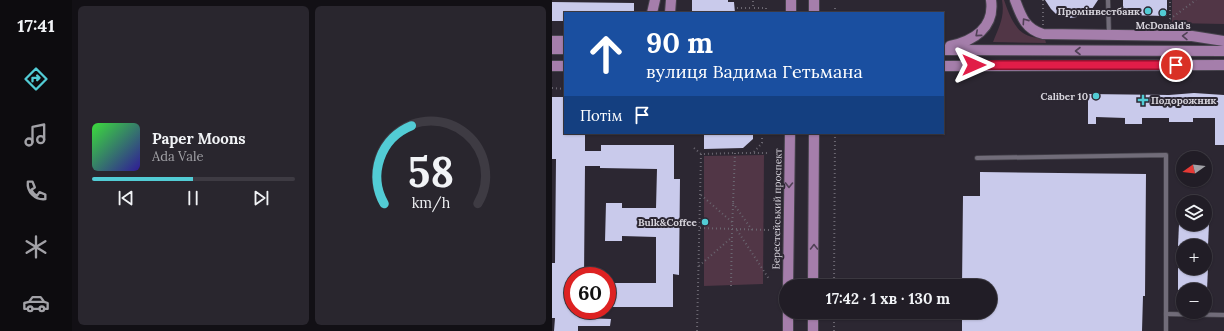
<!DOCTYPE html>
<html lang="uk">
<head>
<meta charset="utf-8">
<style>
	:root { --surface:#211d26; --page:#29262e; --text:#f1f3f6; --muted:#a2a2a7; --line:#3e3b43; --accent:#52ccd5 }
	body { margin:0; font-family:Lora,serif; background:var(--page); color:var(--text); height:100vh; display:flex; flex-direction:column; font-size:15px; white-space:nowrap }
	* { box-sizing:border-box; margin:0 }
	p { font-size:13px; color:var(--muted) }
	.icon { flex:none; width:22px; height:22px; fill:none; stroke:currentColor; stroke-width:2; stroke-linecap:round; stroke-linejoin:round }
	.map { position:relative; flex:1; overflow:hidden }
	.sheet { display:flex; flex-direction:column; gap:6px; padding:6px; background:#121015; width:480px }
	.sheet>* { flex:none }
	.banner { position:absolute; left:12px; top:12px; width:380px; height:122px; border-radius:0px; box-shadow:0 1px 3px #0004,0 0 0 1px var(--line); background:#1a4fa0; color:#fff; overflow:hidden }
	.needle { width:26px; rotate:256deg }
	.tools { position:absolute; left:624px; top:151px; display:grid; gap:8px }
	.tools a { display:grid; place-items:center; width:36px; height:36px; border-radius:50%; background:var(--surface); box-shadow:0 1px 3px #0004,0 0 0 1px var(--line); font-size:20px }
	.speed { position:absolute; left:12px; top:267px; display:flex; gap:8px; font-size:20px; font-weight:700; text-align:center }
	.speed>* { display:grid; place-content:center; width:52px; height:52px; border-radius:50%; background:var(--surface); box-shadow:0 1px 3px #0004,0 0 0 1px var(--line); line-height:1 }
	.speed .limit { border:6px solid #d22; background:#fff; color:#111 }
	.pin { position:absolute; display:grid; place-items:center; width:34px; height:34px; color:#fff; margin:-17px; border:2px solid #fff; border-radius:50%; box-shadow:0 1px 4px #0007 }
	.me { position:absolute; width:44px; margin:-22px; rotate:90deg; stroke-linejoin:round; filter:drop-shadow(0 0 3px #0008) }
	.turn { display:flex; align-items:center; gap:14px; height:84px; padding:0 16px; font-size:18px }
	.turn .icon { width:52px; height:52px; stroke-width:2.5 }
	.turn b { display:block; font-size:28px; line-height:34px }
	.then { display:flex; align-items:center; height:38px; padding:0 16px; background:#0003; gap:8px; font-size:15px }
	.sheet .widget { flex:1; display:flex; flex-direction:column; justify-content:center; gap:6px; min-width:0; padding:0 14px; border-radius:6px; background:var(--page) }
	.sheet .dial { align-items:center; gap:0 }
	.dial svg { height:104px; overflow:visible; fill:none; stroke:var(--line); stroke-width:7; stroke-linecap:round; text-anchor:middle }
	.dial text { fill:var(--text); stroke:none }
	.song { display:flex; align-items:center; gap:12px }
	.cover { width:48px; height:48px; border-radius:6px; background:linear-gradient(135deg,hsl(120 70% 55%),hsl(250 70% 35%)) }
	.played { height:4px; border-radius:2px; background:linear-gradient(90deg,var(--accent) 50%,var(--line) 50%) }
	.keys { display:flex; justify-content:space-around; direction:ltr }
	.sheet .tiles { flex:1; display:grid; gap:6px; grid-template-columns:repeat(2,1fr) }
	.trip { position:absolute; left:227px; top:279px; width:218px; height:40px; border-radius:20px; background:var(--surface); box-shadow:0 1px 3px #0004,0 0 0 1px var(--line); font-weight:800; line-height:40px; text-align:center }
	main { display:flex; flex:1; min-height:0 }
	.menu { display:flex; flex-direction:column; width:72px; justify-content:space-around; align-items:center; background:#0d0c0f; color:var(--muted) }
	.menu .icon { width:28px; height:28px }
	.menu .current { color:var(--accent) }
	.menu b { font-size:18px; color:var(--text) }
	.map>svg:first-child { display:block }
	.green { fill:#513646 }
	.building { fill:#c9caeb }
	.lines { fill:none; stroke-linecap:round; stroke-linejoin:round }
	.service-casing { stroke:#46434c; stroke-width:5.5 }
	.primary-casing { stroke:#46434c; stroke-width:12 }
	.path { stroke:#6a6670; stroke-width:2; stroke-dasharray:1 3; stroke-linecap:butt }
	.service { stroke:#716c79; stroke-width:4 }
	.primary { stroke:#a57eab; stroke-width:10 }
	.oneway { stroke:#504156 }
	.route-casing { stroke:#92132f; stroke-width:10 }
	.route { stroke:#e11d48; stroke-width:7 }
	.poi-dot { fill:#52ccd5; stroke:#2c2732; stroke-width:1.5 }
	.labels { text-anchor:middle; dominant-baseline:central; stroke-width:4; stroke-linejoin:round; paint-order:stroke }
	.poi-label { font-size:10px; font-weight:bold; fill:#d6d3db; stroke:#2c2732; text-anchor:end }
	.street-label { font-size:10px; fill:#d6d3db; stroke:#2c2732 }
</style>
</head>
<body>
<main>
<nav class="menu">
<b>17:41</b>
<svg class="icon current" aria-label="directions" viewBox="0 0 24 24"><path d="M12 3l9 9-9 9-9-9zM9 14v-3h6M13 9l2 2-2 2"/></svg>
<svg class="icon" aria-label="music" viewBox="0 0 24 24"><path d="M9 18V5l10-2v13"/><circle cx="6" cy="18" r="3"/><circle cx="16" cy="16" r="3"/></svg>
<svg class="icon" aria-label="phone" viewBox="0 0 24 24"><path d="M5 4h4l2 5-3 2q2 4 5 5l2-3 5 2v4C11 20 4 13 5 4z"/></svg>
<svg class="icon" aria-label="climate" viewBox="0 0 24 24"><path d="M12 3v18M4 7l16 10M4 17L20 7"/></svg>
<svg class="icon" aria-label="car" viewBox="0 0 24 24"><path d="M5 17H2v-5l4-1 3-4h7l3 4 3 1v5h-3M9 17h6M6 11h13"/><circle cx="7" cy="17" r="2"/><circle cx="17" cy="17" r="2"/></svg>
</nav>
<section class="sheet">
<div class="tiles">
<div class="widget">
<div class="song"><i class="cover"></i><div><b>Paper Moons</b><p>Ada Vale</p></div></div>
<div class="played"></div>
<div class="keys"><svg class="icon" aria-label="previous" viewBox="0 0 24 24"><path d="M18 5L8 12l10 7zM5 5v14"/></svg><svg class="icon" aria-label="pause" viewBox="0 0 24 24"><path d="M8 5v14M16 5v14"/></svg><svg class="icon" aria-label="next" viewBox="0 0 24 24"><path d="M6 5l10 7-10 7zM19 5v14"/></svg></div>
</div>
<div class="widget dial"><svg viewBox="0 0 100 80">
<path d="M14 69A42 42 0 1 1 86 69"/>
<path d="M14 69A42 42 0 0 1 35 9" stroke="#52ccd5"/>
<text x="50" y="56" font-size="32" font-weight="700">58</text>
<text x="50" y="72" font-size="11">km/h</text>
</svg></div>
</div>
</section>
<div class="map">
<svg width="672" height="331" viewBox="0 0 672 331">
	<rect width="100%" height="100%" fill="#2c2732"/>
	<g class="green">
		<path d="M450,0H452C456,11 461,26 471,33C476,37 487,38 493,39L494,43L441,42C447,27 453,17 450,0Z"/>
		<path d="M620,0H672V24L620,23Z"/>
		<path d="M212,155L211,284L152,286V156Z"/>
	</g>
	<g class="building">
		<path d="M140,0H176V2H182L183,13H140Z"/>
		<path d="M493,0H546L538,12L532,16L518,18L504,14L499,9Z"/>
		<path d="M571,0H615V16L571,15Z"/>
		<path d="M0,2L82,3V13H13V21H0Z"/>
		<path d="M642,93L672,95V145H663V118H641V122H617V118H590V124H573V118L544,117V124H536V94L617,95Z"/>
		<path d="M0,97H13V133H33V151H49V145H122V179H128L127,275L121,274V307H55V283H104V237L70,236V241H53L54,203H70V208H104L105,169L48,168V166H33L32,276H21V310H32V318L59,319L58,326H26V331H2L3,318H0V263H3L4,159H0Z"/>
		<path d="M152,133H201V139L191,148L152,149Z"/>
		<path d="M428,172L594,174L593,296H591L590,331H410V312H438V286H410L411,196H428Z"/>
		<path d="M627,224H657L656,246H626Z"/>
		<path d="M626,268H656L655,290H626Z"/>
	</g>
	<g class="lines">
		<g class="service-casing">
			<g id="service">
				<path d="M556,0L557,34"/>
				<path d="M425,158L614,155V331"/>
				<path d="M614,314L672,315"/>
			</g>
		</g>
		<g class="primary-casing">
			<g id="primary">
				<path d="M463,0C469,16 473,29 491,34L640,36L672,41"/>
				<path d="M100,13L103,0"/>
				<path d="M118,13L119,0"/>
				<path d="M239,13V0"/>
				<path d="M262,13V0"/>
				<path d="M0,41H13"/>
				<path d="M398,46C421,41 443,28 439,0"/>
				<path d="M0,49H13"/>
				<path d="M391,50L672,51"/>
				<path d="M0,66H13"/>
				<path d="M391,66L672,65"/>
				<path d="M236,286L238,133"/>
				<path d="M261,286L262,133"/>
				<path d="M236,331V312"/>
				<path d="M261,331V312"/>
			</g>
		</g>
		<g class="path">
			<path d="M491,0V25"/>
			<path d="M201,1V8H214V13"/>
			<path d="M185,8H201"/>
			<path d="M283,13V7"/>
			<path d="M618,19L644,0"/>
			<path d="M618,27V0"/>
			<path d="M0,88L13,89"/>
			<path d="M142,148L149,154"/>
			<path d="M202,152L210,143V133"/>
			<path d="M149,195L180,222"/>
			<path d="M181,203L200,230"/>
			<path d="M148,228L217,230"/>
			<path d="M185,230L217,279"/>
			<path d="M147,266L179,238"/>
			<path d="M179,286L180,230L183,153H217"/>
			<path d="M282,286L283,133"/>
			<path d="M145,331L149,154L183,153"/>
			<path d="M282,331V312"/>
		</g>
		<use href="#service" class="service"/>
		<use href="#primary" class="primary"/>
	</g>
	<defs><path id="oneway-chevron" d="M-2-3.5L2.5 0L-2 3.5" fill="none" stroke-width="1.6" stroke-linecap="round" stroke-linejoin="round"/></defs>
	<g class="oneway">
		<use href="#oneway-chevron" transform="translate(473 21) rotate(-125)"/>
		<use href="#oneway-chevron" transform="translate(426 34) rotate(139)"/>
		<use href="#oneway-chevron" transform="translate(633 36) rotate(-179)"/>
		<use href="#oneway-chevron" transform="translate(526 51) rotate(-180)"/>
		<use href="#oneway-chevron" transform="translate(237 185) rotate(91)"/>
		<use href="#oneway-chevron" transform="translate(262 247) rotate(-90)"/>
	</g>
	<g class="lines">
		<g class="route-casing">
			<path id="route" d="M422,65H624"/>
		</g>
		<use href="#route" class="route"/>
	</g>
	<g class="poi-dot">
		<circle cx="596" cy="11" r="4"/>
		<circle cx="611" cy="13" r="4"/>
		<circle cx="544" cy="96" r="4"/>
		<path d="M589 94h4v4h4v4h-4v4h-4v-4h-4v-4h4z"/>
		<circle cx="153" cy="222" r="4"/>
	</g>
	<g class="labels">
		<g class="poi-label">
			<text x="588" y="11">Промінвестбанк</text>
			<text x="611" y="25" text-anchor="middle">McDonald's</text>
			<text x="536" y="96">Caliber 10</text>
			<text x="599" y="100" text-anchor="start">Подорожник</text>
			<text x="145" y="222">Bulk&amp;Coffee</text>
		</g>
		<g class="street-label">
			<text transform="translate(225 209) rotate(-89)">Берестейський проспект</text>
		</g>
	</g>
</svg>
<div class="tools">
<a><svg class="needle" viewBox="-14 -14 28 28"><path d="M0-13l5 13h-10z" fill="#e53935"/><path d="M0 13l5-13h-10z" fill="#a2a2a7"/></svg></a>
<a><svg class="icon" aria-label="layers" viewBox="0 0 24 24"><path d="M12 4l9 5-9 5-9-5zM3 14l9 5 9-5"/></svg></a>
<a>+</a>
<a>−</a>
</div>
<div class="speed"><div class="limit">60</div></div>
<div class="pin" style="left:624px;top:65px;background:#d93025"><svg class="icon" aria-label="arrive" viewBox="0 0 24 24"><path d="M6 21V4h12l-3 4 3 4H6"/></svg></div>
<svg class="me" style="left:422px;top:65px" viewBox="-20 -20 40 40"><path d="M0-17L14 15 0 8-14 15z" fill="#e11d48" stroke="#fff" stroke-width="4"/></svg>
<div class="trip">17:42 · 1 хв · 130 m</div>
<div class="banner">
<div class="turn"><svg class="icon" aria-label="ahead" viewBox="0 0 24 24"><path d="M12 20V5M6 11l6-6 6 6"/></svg><div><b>90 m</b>вулиця Вадима Гетьмана</div></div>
<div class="then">Потім<svg class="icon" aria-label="arrive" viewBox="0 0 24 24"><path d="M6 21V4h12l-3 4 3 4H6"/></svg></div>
</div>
</div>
</main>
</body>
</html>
